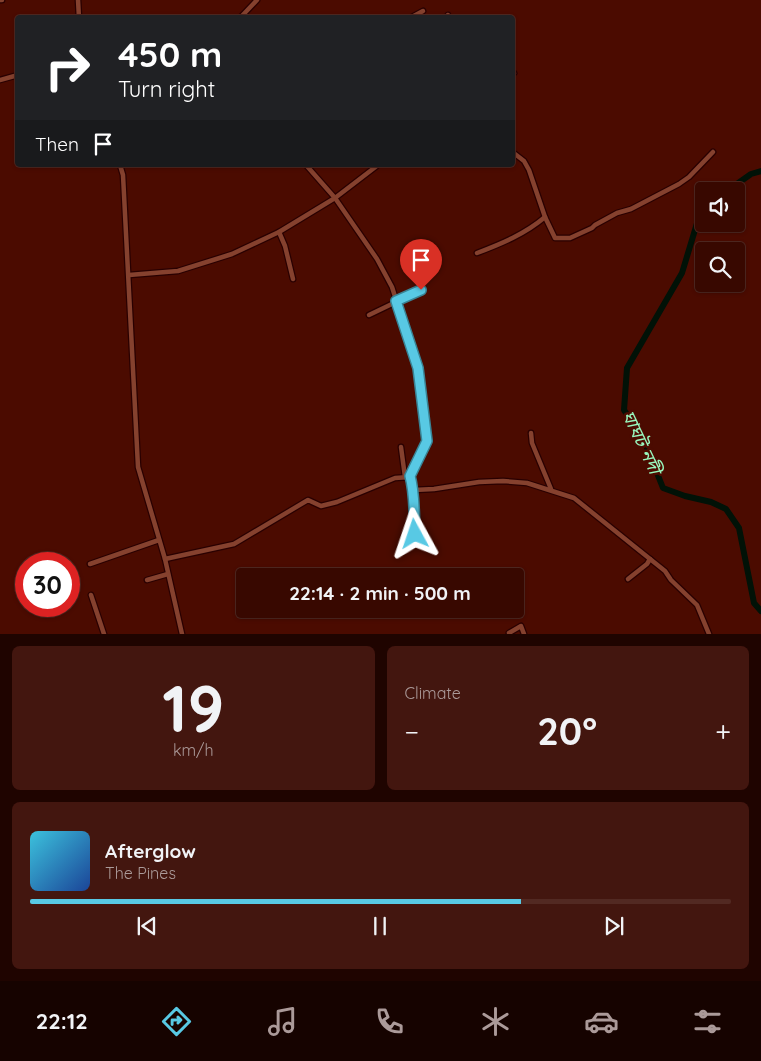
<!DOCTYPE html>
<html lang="en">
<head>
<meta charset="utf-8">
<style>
	:root { --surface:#380800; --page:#43160f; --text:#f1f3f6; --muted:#ab9a99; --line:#522922; --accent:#58c9e4 }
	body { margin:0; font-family:Quicksand,"Noto Sans Bengali",sans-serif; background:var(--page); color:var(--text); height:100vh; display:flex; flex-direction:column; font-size:19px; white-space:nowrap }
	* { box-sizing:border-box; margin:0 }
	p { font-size:16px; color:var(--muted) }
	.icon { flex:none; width:28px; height:28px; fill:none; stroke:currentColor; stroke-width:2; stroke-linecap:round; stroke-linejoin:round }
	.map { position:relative; height:634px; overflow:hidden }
	.panel { display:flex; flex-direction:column; gap:12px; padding:12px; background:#1f0400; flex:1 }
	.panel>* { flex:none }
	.banner { position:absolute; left:15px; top:15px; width:500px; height:152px; border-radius:5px; box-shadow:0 1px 4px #0004,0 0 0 1px var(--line); background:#202124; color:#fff; overflow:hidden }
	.buttons { position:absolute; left:695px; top:182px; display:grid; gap:10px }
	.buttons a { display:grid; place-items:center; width:50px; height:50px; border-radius:5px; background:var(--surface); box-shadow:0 1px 4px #0004,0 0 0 1px var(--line); font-size:25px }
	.speed { position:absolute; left:15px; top:552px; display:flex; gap:10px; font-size:25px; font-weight:700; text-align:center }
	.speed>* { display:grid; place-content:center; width:65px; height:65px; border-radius:50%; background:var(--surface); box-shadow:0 1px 4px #0004,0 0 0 1px var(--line); line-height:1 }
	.speed .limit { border:8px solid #d22; background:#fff; color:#111 }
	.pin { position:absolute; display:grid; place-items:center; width:42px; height:42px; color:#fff; margin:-51px -21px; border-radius:50% 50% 50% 0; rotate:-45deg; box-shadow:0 0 5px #0007 }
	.pin .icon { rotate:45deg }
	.me { position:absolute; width:55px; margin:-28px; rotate:355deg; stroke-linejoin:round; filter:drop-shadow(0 0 4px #0008) }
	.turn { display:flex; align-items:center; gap:18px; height:105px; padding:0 20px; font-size:22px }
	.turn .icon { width:65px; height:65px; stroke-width:2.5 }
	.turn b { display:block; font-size:35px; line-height:42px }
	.then { display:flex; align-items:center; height:48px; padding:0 20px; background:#0003; gap:10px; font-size:19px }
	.big { font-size:38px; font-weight:700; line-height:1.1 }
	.panel .tile { flex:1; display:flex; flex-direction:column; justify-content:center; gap:8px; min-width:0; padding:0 18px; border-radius:8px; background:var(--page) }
	.panel .dial { align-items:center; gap:0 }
	.dial b { font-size:65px; line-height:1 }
	.song { display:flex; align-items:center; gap:15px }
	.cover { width:60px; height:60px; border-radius:8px; background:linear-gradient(135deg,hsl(190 70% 55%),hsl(220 70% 35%)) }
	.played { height:5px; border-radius:2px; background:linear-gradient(90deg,var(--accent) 70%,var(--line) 70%) }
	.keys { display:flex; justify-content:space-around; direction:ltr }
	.heat { display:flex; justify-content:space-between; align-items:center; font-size:28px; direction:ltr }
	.panel .tiles { flex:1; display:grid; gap:12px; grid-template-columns:1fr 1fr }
	.tile:last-child { grid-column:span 2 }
	.trip { position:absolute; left:236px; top:568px; width:288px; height:50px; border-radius:5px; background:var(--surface); box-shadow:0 1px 4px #0004,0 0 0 1px var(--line); font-weight:700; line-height:50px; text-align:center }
	.menu { display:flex; height:80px; justify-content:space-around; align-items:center; background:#160300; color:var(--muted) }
	.menu .icon { width:35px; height:35px }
	.menu .on { color:var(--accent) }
	.menu b { font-size:22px; color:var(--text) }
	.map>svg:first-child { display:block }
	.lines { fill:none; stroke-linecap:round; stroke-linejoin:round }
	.river { stroke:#011207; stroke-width:6 }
	.minor-casing { stroke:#290000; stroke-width:7 }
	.minor { stroke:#85412e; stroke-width:4.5 }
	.route-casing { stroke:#398394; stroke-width:12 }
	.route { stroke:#58c9e4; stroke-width:9 }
	.labels { text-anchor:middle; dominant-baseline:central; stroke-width:5; stroke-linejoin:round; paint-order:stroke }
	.water-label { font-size:18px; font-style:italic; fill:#99f8be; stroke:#4b0b00 }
</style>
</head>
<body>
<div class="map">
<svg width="761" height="634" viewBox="0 0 761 634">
	<rect width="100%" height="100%" fill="#4b0b00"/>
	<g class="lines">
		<g class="river">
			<path d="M727,191L751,174L761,171"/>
			<path d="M704,208L701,210L682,273L627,368L624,410L643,438L663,488L685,496L711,502L726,509L739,528L754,603L761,611"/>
		</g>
		<g class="minor-casing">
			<g id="minor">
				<path d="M0,0H2"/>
				<path d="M78,0L79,18"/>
				<path d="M448,15L449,18"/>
				<path d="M240,18L257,0"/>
				<path d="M410,18L423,11"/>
				<path d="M512,74L514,73"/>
				<path d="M0,80L18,75"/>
				<path d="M515,154L524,161L529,170L545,217L555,238H570L592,228L595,225L617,213L631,209L679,184L689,177L713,152"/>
				<path d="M120,165L123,175L138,467L165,559L182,634"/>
				<path d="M306,165L335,198L377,259L392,287L418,369L427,441L410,477"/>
				<path d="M279,232L285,246L293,279"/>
				<path d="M477,253C501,244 525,234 545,217"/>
				<path d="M129,275L178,271L232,254L279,232L335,198L378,165"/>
				<path d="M369,315L421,290"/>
				<path d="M531,433L532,443L551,489"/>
				<path d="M401,447L405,477"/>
				<path d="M414,490L412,501L415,534"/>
				<path d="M165,559L234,544L308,500L321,506L337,502L395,478L410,477L414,490L434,489L479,482L503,481L527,483L574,498L665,571L671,580L697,605L709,634"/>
				<path d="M90,564L159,540"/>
				<path d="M628,579L647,564L650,559"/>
				<path d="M147,580L168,574"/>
				<path d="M91,595L104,634"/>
				<path d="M509,633L521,626L524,634"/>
			</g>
		</g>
		<use href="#minor" class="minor"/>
	</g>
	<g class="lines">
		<g class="route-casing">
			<path id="route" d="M415,534C414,515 415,494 410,476L427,441L418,368L396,301L421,290"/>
		</g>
		<use href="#route" class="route"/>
	</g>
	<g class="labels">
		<g class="water-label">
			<text transform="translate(642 442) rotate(65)">ঘাঘট নদী</text>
		</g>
	</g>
</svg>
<div class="buttons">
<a><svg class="icon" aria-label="sound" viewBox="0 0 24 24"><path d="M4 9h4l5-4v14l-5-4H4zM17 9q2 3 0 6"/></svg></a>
<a><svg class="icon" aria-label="search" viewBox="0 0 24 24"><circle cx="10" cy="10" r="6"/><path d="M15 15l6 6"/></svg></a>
</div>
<div class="speed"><div class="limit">30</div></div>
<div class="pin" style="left:421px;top:290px;background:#d93025"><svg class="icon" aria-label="arrive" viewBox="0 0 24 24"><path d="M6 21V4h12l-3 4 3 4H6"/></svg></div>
<svg class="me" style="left:415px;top:534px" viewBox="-20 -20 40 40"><path d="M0-17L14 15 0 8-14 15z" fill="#58c9e4" stroke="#fff" stroke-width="4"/></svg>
<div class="trip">22:14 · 2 min · 500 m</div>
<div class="banner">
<div class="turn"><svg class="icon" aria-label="right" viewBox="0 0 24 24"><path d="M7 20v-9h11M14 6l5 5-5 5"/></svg><div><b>450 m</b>Turn right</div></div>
<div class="then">Then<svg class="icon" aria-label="arrive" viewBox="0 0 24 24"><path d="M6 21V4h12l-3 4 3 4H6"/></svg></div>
</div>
</div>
<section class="panel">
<div class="tiles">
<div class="tile dial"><b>19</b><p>km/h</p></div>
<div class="tile"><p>Climate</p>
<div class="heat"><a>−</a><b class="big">20°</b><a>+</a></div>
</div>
<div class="tile">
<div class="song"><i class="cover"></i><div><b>Afterglow</b><p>The Pines</p></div></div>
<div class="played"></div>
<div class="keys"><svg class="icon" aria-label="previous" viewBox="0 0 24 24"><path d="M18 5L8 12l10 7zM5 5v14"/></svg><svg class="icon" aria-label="pause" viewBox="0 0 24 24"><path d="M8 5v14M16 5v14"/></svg><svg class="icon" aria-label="next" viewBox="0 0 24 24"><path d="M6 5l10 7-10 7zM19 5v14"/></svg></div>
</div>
</div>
</section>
<nav class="menu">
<b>22:12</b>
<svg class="icon on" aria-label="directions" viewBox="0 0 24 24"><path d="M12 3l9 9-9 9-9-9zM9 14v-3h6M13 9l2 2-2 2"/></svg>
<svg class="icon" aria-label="music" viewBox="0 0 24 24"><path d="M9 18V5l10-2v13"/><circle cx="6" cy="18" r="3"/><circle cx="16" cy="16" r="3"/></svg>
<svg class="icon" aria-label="phone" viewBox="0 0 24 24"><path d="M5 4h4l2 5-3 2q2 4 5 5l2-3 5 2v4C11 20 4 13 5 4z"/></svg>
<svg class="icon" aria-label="climate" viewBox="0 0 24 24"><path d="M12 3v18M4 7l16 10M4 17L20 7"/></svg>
<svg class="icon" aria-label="car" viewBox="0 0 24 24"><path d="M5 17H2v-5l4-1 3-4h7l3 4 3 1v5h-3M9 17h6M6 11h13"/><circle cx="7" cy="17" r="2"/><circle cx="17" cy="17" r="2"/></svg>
<svg class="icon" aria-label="filters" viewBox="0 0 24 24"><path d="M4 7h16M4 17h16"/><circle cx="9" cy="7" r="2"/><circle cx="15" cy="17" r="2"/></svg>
</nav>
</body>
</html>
